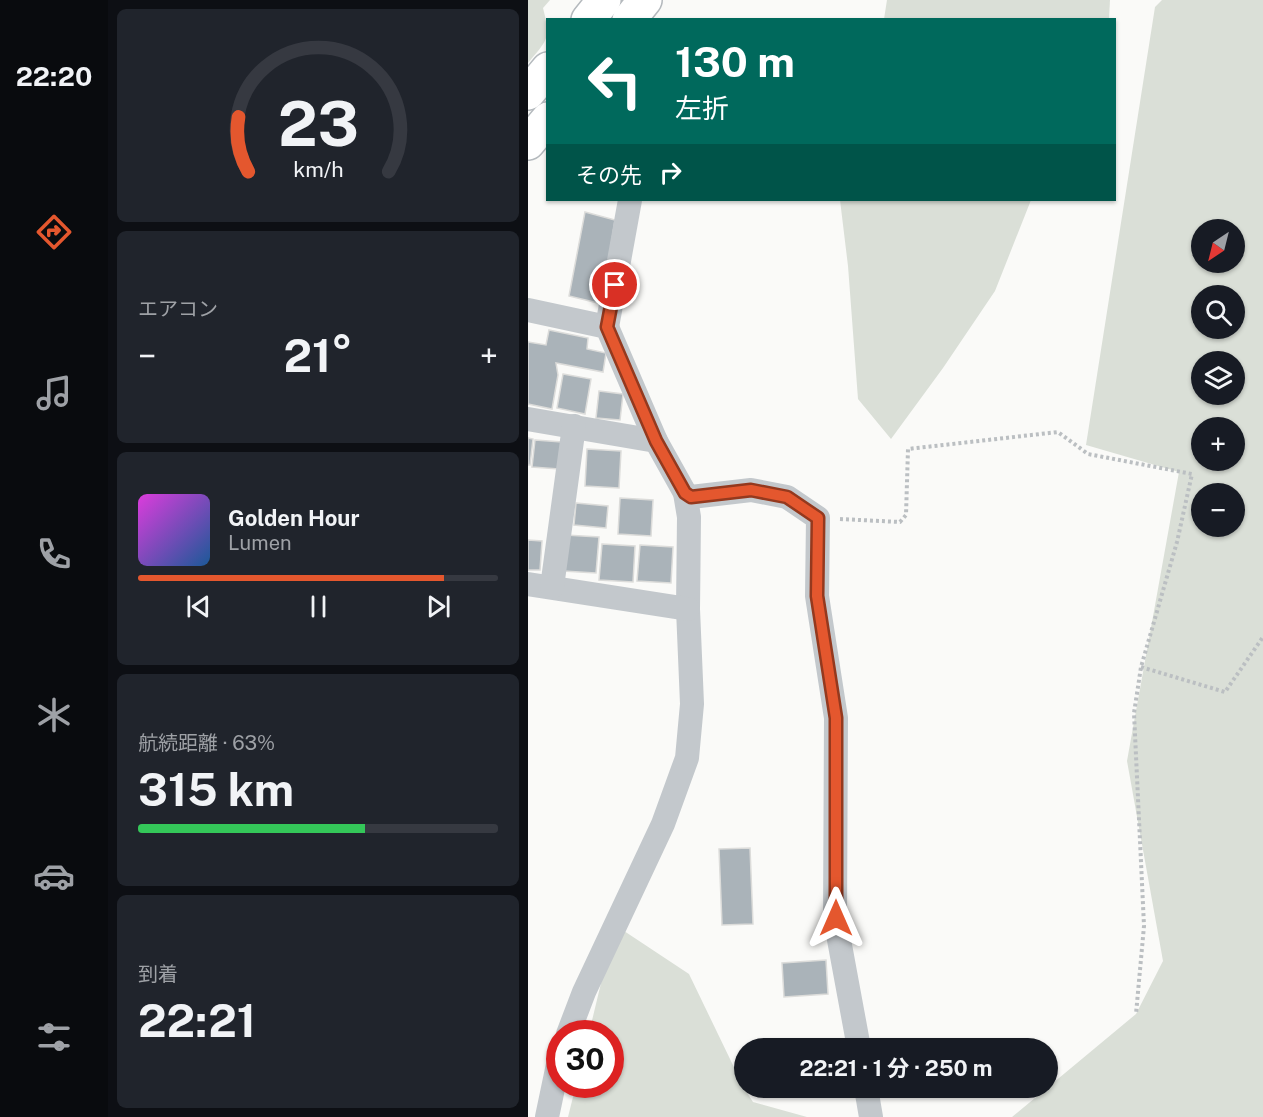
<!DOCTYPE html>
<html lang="ja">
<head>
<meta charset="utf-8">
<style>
	:root { --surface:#171b24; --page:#20242c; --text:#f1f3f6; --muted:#9ea1a6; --line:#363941; --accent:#e4572e }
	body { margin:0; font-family:"Public Sans","Noto Sans JP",sans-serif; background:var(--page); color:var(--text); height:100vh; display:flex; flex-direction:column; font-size:22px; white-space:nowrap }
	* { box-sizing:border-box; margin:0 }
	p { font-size:20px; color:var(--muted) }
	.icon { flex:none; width:33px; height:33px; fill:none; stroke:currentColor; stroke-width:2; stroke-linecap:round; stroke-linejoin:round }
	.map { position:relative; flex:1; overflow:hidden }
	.details { display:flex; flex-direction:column; gap:9px; padding:9px; background:#0d0f14; width:420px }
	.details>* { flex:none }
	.hud { position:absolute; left:18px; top:18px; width:570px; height:183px; border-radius:0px; box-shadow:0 2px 4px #0004; background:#00695c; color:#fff; overflow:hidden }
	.needle { width:39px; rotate:215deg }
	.tools { position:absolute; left:663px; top:219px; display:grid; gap:12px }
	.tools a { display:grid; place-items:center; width:54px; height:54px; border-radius:50%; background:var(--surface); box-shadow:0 2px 4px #0004; font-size:30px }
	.speed { position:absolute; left:18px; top:1020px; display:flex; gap:12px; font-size:30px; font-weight:700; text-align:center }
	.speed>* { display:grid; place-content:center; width:78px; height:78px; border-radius:50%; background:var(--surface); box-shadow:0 2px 4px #0004; line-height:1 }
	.speed .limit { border:9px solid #d22; background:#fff; color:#111 }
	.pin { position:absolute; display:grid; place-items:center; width:51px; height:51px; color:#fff; margin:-26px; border:3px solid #fff; border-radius:50%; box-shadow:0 2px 6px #0007 }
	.me { position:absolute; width:66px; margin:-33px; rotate:0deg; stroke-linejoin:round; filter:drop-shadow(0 0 4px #0008) }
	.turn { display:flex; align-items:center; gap:21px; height:126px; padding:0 30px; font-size:27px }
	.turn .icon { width:78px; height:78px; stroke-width:2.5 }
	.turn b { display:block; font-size:42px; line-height:51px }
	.then { display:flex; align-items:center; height:57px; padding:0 30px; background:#0003; gap:12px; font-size:22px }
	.big { font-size:45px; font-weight:700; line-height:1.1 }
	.details .widget { flex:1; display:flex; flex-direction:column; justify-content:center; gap:9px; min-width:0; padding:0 21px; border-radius:9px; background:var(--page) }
	.details .dial { align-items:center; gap:0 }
	.dial svg { height:156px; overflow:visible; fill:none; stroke:var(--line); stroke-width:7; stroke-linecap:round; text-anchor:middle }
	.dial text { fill:var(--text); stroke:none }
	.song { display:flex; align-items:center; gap:18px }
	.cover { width:72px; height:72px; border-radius:9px; background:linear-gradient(135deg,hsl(300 70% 55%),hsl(210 70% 35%)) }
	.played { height:6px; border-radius:3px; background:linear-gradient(90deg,var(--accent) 85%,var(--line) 85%) }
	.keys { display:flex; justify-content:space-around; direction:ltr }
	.heat { display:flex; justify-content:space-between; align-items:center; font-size:33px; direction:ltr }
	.charge { height:9px; border-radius:4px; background:linear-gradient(90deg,#34c759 63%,var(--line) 0) }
	.trip { position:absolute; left:206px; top:1038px; width:324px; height:60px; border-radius:30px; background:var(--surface); box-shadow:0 2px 4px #0004; font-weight:700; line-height:60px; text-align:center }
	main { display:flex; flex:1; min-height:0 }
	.tabs { display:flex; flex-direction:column; width:108px; justify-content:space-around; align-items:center; background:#090b0e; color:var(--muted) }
	.tabs .icon { width:42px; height:42px }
	.tabs .on { color:var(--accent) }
	.tabs b { font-size:27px; color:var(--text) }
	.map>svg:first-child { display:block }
	.green { fill:#dadfd7; fill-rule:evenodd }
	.building { fill:#aab3b9; stroke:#dcdcda; stroke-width:1.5 }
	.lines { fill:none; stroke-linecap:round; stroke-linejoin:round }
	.highway-casing { stroke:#b4b9bd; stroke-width:36 }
	.path { stroke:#bbbfc2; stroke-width:4; stroke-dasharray:3 3; stroke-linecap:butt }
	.street { stroke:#c3c8cc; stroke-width:24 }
	.highway { stroke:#fff; stroke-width:33 }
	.route-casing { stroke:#94391e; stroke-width:15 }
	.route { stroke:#e4572e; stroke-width:10 }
</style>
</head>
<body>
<main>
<nav class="tabs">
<b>22:20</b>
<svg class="icon on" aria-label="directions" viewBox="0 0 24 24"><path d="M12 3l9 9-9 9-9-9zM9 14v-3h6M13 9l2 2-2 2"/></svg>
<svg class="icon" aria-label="music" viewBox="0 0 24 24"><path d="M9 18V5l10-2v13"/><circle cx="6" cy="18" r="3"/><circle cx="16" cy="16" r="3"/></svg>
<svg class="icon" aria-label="phone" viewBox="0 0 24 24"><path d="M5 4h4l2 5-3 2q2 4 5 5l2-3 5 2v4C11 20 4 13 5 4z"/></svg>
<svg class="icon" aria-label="climate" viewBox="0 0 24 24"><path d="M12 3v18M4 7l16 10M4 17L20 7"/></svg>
<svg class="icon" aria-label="car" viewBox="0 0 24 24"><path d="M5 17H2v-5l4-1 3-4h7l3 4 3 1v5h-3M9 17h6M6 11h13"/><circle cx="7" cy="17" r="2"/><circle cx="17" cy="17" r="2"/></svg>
<svg class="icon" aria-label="filters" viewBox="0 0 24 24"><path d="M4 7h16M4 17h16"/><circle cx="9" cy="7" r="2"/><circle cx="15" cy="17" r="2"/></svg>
</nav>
<section class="details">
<div class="widget dial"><svg viewBox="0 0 100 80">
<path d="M14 69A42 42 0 1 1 86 69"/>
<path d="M14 69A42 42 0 0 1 9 41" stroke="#e4572e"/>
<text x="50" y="56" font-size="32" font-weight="700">23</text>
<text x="50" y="72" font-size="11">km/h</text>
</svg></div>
<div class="widget"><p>エアコン</p>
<div class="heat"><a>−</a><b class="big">21°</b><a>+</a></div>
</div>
<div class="widget">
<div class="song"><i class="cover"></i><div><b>Golden Hour</b><p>Lumen</p></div></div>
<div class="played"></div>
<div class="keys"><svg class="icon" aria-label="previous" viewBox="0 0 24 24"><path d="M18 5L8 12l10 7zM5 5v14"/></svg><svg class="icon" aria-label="pause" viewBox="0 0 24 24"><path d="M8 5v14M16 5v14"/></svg><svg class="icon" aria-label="next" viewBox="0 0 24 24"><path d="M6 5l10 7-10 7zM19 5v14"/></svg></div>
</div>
<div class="widget"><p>航続距離 · 63%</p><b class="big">315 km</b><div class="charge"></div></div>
<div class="widget"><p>到着</p><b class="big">22:21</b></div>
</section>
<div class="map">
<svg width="735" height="1117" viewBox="0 0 735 1117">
	<rect width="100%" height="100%" fill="#fafaf8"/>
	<g class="green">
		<path d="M0,0H22L15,8C23,39 20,39 0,63Z"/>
		<path d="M359,0H582L581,19H356Z"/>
		<path d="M634,0H735V1117H484L608,1014L635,961L599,761L651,472L558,445L627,7ZM674,230H706V262H674ZM674,296H706V328H674ZM674,362H706V394H674ZM674,428H706V460H674ZM674,494H706V526H674Z"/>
		<path d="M312,200H503L467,291L415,368L363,439L330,399L320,266Z"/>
		<path d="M87,925L161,974L216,1088L225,1102L279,1117H40L48,1085L82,1084V1034L61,1033Z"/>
	</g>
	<g class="building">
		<path d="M57,212L87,220L74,304L41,296Z"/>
		<path d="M21,330L60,338L59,349L78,353L75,372L28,363L30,375L24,409L0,404V342L18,345Z"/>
		<path d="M35,374L63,379L57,414L29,408Z"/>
		<path d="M71,391L95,394L92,420L68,418Z"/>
		<path d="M0,438L5,439L2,465H0Z"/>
		<path d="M7,440L34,442L31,469L4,467Z"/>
		<path d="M59,449L93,451L91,488L57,486Z"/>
		<path d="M92,498L125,500L123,536L90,534Z"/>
		<path d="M48,503L80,506L78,528L46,525Z"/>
		<path d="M37,535L71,537L68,573L35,571Z"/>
		<path d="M0,540L14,541L12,570H0Z"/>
		<path d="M74,544L107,546L105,582L71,580Z"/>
		<path d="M112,545L145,547L143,583L109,581Z"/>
		<path d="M222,848L225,924L194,925L191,849Z"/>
		<path d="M298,960L300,994L256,997L254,963Z"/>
	</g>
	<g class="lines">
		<g class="highway-casing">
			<g id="highway">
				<path d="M60,20L76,0"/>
				<path d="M101,20L117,0"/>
				<path d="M0,93L20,69"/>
				<path d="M0,143L20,119"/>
			</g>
		</g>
		<g class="path">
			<path d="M312,519L372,522L378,515L380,449L530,432L560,454L664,474L649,542L613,667L606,713L616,926L608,1014"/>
			<path d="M613,667L697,692L735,637"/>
		</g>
		<g class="street">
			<path d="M0,310L79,327L128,441L157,493L161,517L160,609L164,704L159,758L135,824L56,992L40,1034"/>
			<path d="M79,327L102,200"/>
			<path d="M0,419L128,441"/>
			<path d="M157,493L163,497L223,490L259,497L290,518L289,596L308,718L307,918L331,1048"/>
			<path d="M0,584L160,609"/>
			<path d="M24,587L46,426"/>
			<path d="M338,1088L343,1117"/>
			<path d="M19,1117L32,1055"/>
		</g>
		<use href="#highway" class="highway"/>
	</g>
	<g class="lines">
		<g class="route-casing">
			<path id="route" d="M87,285L79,327L128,441L157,493L163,497L223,490L259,497L290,518L289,596L308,718V918"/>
		</g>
		<use href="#route" class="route"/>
	</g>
</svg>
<div class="tools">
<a><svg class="needle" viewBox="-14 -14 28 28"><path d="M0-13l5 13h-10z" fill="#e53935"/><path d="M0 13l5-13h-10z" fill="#9ea1a6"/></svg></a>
<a><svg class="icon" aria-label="search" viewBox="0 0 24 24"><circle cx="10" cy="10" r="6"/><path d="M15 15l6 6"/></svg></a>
<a><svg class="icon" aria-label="layers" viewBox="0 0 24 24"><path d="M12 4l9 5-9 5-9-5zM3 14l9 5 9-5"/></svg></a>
<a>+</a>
<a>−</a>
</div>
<div class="speed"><div class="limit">30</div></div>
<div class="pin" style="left:87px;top:285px;background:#d93025"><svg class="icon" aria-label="arrive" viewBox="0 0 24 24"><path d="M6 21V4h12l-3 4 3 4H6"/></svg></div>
<svg class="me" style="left:308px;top:918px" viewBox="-20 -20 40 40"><path d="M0-17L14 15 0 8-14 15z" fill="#e4572e" stroke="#fff" stroke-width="4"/></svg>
<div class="trip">22:21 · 1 分 · 250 m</div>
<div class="hud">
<div class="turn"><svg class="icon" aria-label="left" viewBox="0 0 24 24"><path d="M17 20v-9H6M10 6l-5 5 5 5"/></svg><div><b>130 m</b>左折</div></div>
<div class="then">その先<svg class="icon" aria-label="right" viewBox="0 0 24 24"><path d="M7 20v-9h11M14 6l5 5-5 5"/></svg></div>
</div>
</div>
</main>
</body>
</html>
